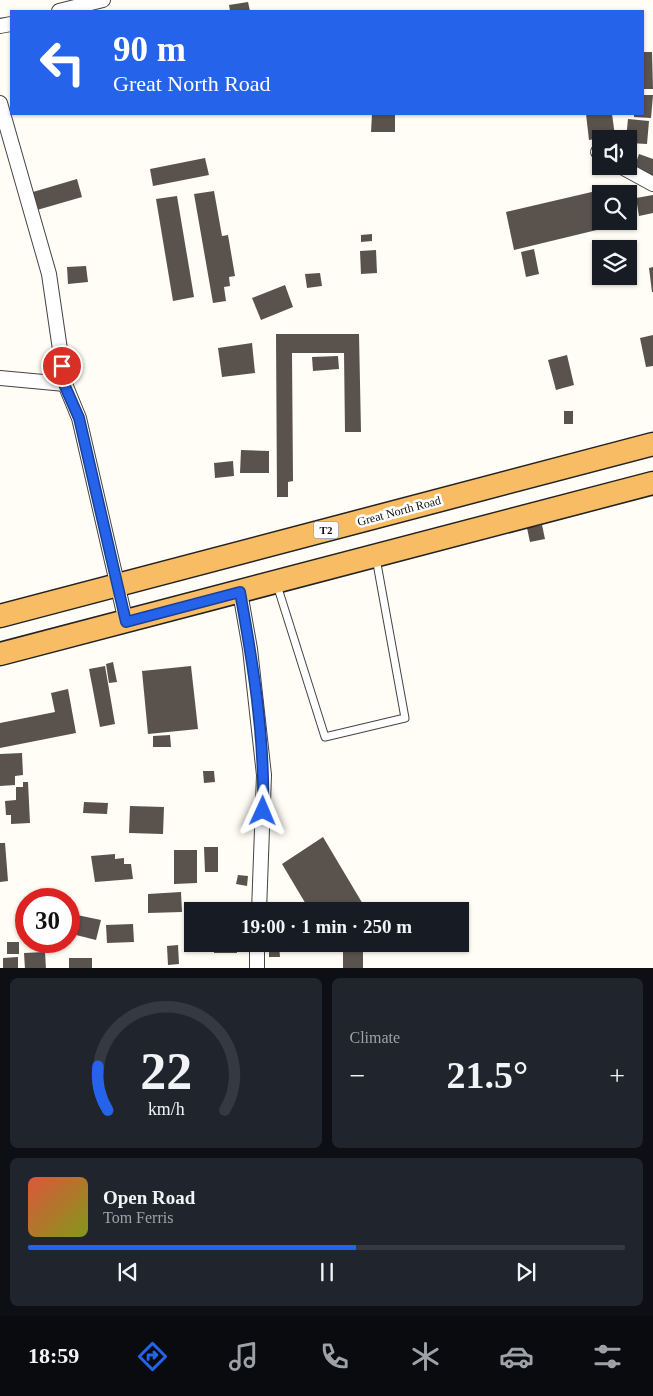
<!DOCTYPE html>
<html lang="en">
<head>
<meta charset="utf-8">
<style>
	:root { --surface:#171b24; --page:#20242c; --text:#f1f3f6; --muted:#9ea1a6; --line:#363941; --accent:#2563eb }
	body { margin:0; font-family:Georgia,serif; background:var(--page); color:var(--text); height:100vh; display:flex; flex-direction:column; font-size:19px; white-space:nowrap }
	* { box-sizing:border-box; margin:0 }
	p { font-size:16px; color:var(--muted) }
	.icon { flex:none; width:28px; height:28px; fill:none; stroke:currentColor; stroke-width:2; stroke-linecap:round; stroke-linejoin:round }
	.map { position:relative; height:968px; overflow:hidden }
	.panel { display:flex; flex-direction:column; gap:10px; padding:10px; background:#0d0f14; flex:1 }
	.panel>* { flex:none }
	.guide { position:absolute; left:10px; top:10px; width:634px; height:105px; border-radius:0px; box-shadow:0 1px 4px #0004; background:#2563eb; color:#fff; overflow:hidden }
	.buttons { position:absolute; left:592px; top:130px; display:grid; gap:10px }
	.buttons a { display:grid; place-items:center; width:45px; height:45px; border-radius:0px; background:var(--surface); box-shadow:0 1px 4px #0004; font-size:25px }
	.speed { position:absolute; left:15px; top:888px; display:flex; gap:10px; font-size:25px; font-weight:700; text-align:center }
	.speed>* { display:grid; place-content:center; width:65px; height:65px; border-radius:50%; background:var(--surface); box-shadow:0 1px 4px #0004; line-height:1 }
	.speed .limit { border:8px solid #d22; background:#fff; color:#111 }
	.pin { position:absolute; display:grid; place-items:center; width:42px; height:42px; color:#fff; margin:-21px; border:2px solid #fff; border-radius:50%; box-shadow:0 1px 5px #0007 }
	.me { position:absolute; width:55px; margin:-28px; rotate:1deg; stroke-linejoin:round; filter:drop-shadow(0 0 4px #0008) }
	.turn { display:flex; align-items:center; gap:18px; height:105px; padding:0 20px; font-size:22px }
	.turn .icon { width:65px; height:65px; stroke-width:2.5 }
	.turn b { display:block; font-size:35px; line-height:42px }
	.big { font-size:38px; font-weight:600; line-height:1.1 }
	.panel .card { flex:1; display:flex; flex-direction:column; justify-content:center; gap:8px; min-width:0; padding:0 18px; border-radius:8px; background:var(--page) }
	.panel .dial { align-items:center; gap:0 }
	.dial svg { height:130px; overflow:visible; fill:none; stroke:var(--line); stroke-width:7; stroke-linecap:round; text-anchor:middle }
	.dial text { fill:var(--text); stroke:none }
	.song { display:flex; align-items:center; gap:15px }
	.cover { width:60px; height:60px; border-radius:8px; background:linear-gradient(135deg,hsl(10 70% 55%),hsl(70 70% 35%)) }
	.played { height:5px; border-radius:2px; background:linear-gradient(90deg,var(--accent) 55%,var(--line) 55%) }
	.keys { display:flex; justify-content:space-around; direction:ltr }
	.heat { display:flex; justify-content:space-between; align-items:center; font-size:28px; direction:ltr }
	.panel .tiles { flex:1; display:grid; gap:10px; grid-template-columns:1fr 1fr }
	.card:last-child { grid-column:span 2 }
	.trip { position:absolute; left:184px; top:902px; width:285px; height:50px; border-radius:0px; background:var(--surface); box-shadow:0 1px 4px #0004; font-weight:600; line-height:50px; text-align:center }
	.tab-bar { display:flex; height:80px; justify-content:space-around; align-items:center; background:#090b0e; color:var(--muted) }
	.tab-bar .icon { width:35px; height:35px }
	.tab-bar .on { color:var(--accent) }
	.tab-bar b { font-size:22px; color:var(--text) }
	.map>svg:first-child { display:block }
	.building { fill:#5a524d }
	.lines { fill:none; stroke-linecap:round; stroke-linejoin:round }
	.service-casing { stroke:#444; stroke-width:9 }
	.minor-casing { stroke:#444; stroke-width:16 }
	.trunk-casing { stroke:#222; stroke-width:25 }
	.service { stroke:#fff; stroke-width:7 }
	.minor { stroke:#fff; stroke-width:14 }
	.trunk { stroke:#f7bc64; stroke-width:22 }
	.route-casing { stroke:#184099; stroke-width:12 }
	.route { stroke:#2563eb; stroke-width:9 }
	.labels { text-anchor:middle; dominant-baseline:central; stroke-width:5; stroke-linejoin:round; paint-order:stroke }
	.shield { fill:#fff; stroke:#585858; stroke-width:1 }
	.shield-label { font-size:11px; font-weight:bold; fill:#111 }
	.street-label { font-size:12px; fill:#111; stroke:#fff }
</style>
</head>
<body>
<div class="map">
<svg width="653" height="969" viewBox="0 0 653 969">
	<rect width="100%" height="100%" fill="#fffdf5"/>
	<g class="building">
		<path d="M248,2L250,11H230L229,5Z"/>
		<path d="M642,52H652L653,89H642Z"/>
		<path d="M642,95H653L651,118L634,117V114H642Z"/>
		<path d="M372,114H395V132H371Z"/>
		<path d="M586,114H612L615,136L589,140Z"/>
		<path d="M628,119L649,121L647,144L629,143V139H626Z"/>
		<path d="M639,154L653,159V179L633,171Z"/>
		<path d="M205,158L209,175L153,186L150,169Z"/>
		<path d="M77,179L82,197L37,210L33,192Z"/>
		<path d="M214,191L222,236L228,235L235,276L229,277L230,286L224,287L226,301L213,303L194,194Z"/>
		<path d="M596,191L601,221L605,228L514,250L506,212Z"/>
		<path d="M653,195V213L639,216L636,198Z"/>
		<path d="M177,196L194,297L173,301L156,199Z"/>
		<path d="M372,234V241L361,242V235Z"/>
		<path d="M534,249L539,274L526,277L521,252Z"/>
		<path d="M376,250L377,273L361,274L360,251Z"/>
		<path d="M86,266L88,282L68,284L67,267Z"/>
		<path d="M653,267V292H652L649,268Z"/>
		<path d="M320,273L322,286L307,288L305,274Z"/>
		<path d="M285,285L293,307L261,320L252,298Z"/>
		<path d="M276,334H359L361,432H345L344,353H292L293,481L288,482V497H277Z"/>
		<path d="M653,335V366L646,367L640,338Z"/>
		<path d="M252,343L255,373L222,377L218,348Z"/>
		<path d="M567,355L574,385L556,390L548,360Z"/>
		<path d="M338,356L339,369L313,371L312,357Z"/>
		<rect x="564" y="411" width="9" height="13"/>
		<path d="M241,450L269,451V473H240Z"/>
		<path d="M233,461L234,476L215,478L214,463Z"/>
		<path d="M542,525L545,539L530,542L527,528Z"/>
		<path d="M113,662L117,682L109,683L106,664Z"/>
		<path d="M105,666L115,724L100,727L89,669Z"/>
		<path d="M191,666L198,729L148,734L142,671Z"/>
		<path d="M68,689L76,733L0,748V723L55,712L51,693Z"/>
		<path d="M170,735L171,747H153V736Z"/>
		<path d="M22,753L23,775L15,776V785L0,786V754Z"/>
		<path d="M203,771H214L215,782L204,783Z"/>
		<path d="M23,782H28L30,823L11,824V815H6L5,801L16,800V787H23Z"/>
		<path d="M84,802L108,803L107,814L83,813Z"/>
		<path d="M130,806L164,807L163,834L129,833Z"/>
		<path d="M323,837L367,911H310L282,864Z"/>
		<path d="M0,843H5L8,881L0,882Z"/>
		<path d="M204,847H218V872H205Z"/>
		<path d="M174,850H197V883L174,884Z"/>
		<path d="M115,854V859L124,858V864H131L133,879L95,882L91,856Z"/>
		<path d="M238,875L248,876L247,886L236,884Z"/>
		<path d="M181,892L182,912L148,913V894Z"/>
		<path d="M77,915L101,920L96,940L72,934Z"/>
		<path d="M133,924L134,942L107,943L106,925Z"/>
		<rect x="7" y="942" width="12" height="12"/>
		<rect x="214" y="944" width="23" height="9"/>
		<path d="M269,944H279L280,957H269Z"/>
		<path d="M178,945L179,964L168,965L167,946Z"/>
		<path d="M45,952L46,969H25L24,953Z"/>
		<rect x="343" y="952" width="20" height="16"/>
		<path d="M18,957V969H3V958Z"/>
		<rect x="69" y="958" width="23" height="11"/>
	</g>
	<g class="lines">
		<g class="service-casing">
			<path id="service" d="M277,585L325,737L405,718L376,558"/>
		</g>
		<g class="minor-casing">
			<g id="minor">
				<path d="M59,11L103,0"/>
				<path d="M0,26L11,24"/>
				<path d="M0,103L49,274L65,384L79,418L126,622"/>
				<path d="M598,152L601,154"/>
				<path d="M620,166L653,184"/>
				<path d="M0,378L65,384"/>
				<path d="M240,592L250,649L264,775L259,911"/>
				<path d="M257,944V969"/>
			</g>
		</g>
		<g class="trunk-casing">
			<g id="trunk">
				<path d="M0,616L653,444"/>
				<path d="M0,654L653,483"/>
			</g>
		</g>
		<use href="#service" class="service"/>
		<use href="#minor" class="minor"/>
		<use href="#trunk" class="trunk"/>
	</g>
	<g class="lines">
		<g class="route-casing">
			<path id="route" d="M62,366L64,384L79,418L126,622L240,592C253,664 265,737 263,811"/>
		</g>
		<use href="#route" class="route"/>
	</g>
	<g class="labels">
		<rect class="shield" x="313.5" y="521.5" width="25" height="17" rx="4"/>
		<g class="shield-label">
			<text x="326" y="530">T2</text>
		</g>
		<g class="street-label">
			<text transform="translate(399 511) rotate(-15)">Great North Road</text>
		</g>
	</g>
</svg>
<div class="buttons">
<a><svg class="icon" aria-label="sound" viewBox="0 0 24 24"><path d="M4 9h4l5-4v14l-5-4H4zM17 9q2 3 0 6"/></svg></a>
<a><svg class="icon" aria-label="search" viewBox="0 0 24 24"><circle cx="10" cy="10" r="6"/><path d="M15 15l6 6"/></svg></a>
<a><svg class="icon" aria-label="layers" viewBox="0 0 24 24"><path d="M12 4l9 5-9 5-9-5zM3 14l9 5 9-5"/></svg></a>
</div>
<div class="speed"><div class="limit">30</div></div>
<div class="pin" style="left:62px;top:366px;background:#d93025"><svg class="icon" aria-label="arrive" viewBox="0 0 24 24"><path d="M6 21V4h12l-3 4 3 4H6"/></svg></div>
<svg class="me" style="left:263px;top:811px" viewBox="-20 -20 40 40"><path d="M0-17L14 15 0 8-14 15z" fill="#2563eb" stroke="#fff" stroke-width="4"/></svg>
<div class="trip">19:00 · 1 min · 250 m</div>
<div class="guide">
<div class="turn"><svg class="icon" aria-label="left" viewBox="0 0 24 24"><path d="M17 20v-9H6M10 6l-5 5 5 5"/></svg><div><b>90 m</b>Great North Road</div></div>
</div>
</div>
<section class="panel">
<div class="tiles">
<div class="card dial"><svg viewBox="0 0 100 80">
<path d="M14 69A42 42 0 1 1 86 69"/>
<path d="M14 69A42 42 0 0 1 8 42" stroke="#2563eb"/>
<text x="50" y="56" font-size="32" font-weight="700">22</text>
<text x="50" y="72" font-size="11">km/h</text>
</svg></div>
<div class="card"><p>Climate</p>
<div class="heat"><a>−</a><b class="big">21.5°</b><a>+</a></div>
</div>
<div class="card">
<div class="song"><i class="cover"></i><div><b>Open Road</b><p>Tom Ferris</p></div></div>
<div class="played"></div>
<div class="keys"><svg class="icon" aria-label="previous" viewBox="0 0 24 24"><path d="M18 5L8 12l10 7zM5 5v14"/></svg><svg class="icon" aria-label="pause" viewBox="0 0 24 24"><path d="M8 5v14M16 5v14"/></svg><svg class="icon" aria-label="next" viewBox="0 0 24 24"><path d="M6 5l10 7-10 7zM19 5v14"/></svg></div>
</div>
</div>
</section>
<nav class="tab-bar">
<b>18:59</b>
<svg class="icon on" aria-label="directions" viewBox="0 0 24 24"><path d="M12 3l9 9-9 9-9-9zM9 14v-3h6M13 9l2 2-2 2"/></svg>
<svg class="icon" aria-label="music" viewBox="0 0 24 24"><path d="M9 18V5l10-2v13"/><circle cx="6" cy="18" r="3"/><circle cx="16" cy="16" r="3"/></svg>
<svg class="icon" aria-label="phone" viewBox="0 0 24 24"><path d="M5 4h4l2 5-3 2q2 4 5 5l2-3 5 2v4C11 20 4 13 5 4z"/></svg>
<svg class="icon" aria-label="climate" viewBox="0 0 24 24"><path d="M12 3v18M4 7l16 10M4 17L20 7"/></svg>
<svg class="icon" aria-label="car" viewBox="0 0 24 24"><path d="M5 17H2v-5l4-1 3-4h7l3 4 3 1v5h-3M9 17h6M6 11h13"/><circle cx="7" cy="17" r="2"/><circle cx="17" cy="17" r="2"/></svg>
<svg class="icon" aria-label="filters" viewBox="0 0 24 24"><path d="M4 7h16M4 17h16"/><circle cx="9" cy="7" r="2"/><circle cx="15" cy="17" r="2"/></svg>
</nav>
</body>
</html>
